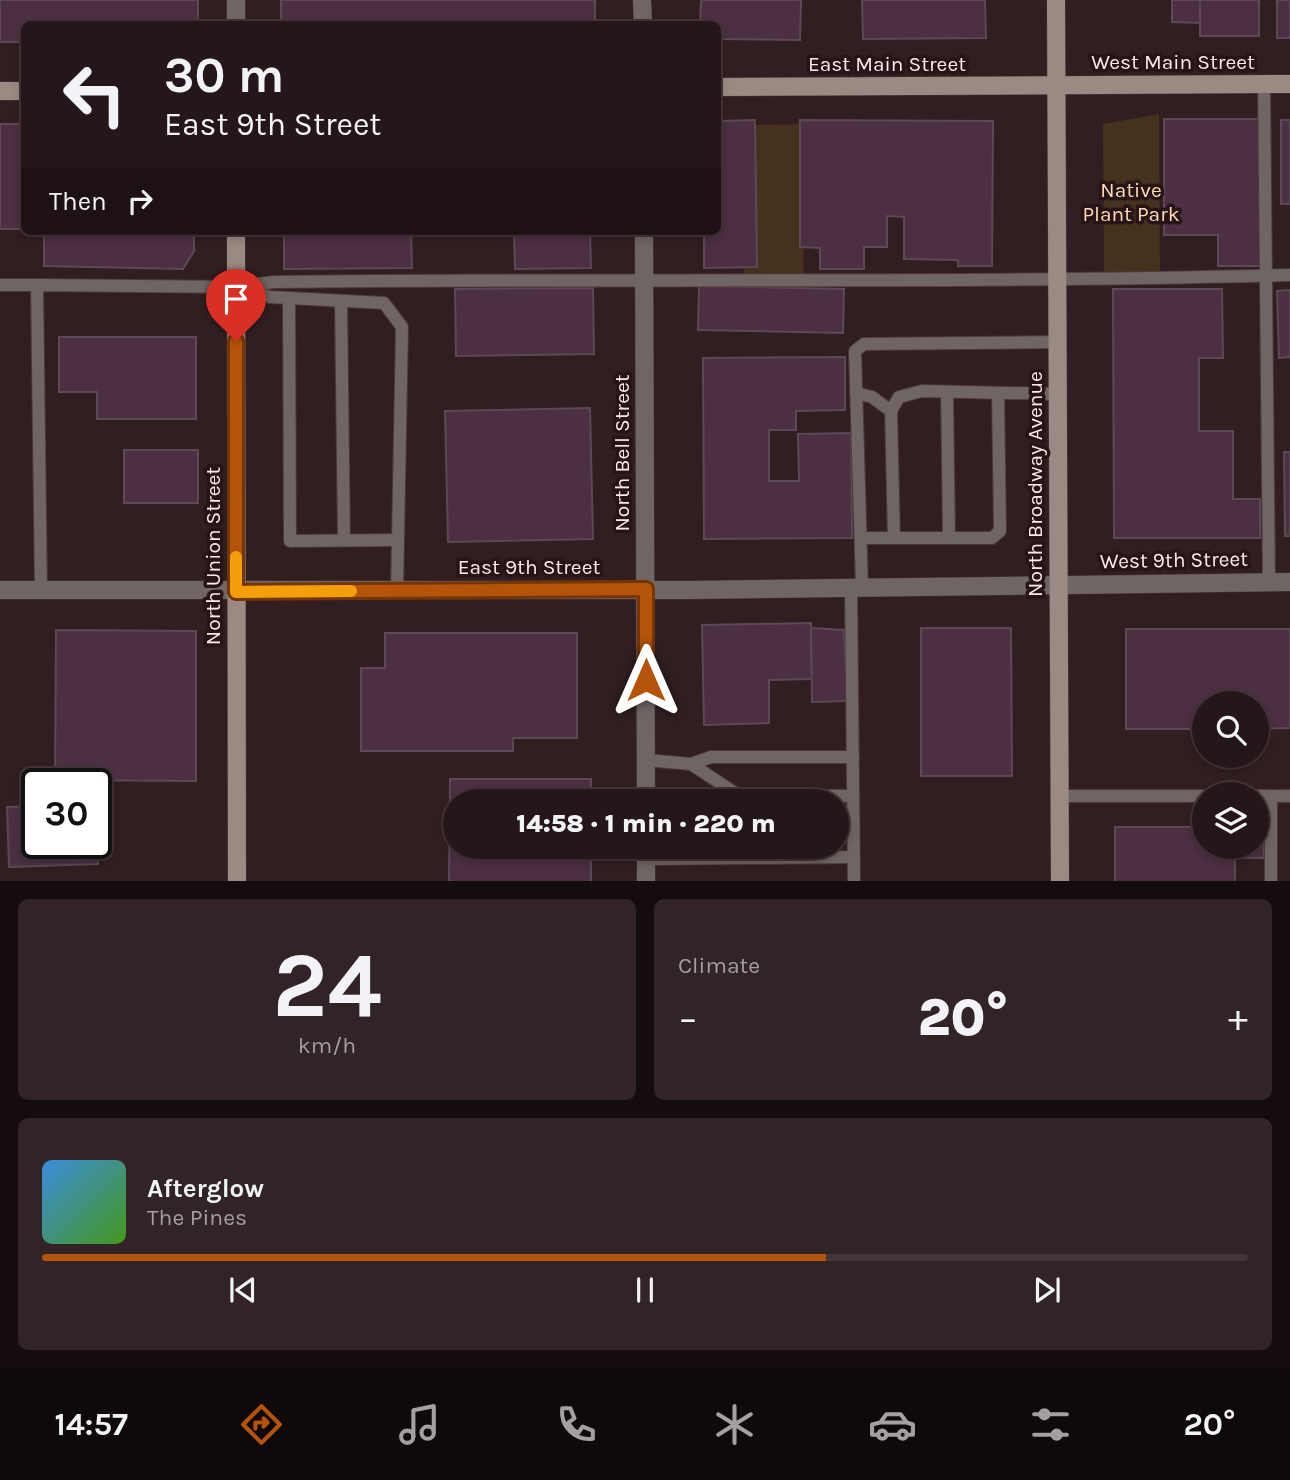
<!DOCTYPE html>
<html lang="en">
<head>
<meta charset="utf-8">
<style>
	:root { --surface:#251619; --page:#312326; --text:#f1f3f6; --muted:#a39fa2; --line:#423538; --accent:#b45309 }
	body { margin:0; font-family:Karla,sans-serif; background:var(--page); color:var(--text); height:100vh; display:flex; flex-direction:column; font-size:26px; white-space:nowrap }
	* { box-sizing:border-box; margin:0 }
	p { font-size:23px; color:var(--muted) }
	.icon { flex:none; width:38px; height:38px; fill:none; stroke:currentColor; stroke-width:2; stroke-linecap:round; stroke-linejoin:round }
	.map { position:relative; height:881px; overflow:hidden }
	.sheet { display:flex; flex-direction:column; gap:18px; padding:18px; background:#140c0e; flex:1 }
	.sheet>* { flex:none }
	.hud { position:absolute; left:21px; top:21px; width:700px; height:214px; border-radius:10px; box-shadow:0 4px 10px #0003,0 0 0 2px var(--line); background:#251619; color:var(--text); overflow:hidden }
	.tools { position:absolute; left:1192px; top:691px; display:grid; gap:14px }
	.tools a { display:grid; place-items:center; width:77px; height:77px; border-radius:50%; background:var(--surface); box-shadow:0 4px 10px #0003,0 0 0 2px var(--line); font-size:35px }
	.speed { position:absolute; left:21px; top:768px; display:flex; gap:14px; font-size:35px; font-weight:700; text-align:center }
	.speed>* { display:grid; place-content:center; width:91px; height:91px; border-radius:50%; background:var(--surface); box-shadow:0 4px 10px #0003,0 0 0 2px var(--line); line-height:1 }
	.speed .limit { border:4px solid #111; border-radius:10px; background:#fff; color:#111 }
	.pin { position:absolute; display:grid; place-items:center; width:60px; height:60px; color:#fff; margin:-72px -30px; border-radius:50% 50% 50% 0; rotate:-45deg; box-shadow:0 0 7px #0007 }
	.pin .icon { rotate:45deg }
	.me { position:absolute; width:77px; margin:-38px; rotate:0deg; stroke-linejoin:round; filter:drop-shadow(0 0 5px #0008) }
	.turn { display:flex; align-items:center; gap:24px; height:147px; padding:0 28px; font-size:32px }
	.turn .icon { width:91px; height:91px; stroke-width:2.5 }
	.turn b { display:block; font-size:49px; line-height:60px }
	.then { display:flex; align-items:center; height:66px; padding:0 28px; background:#0003; gap:14px; font-size:26px }
	.big { font-size:52px; font-weight:800; line-height:1.1 }
	.sheet .card { flex:1; display:flex; flex-direction:column; justify-content:center; gap:10px; min-width:0; padding:0 24px; border-radius:10px; background:var(--page) }
	.sheet .dial { align-items:center; gap:0 }
	.dial b { font-size:91px; line-height:1 }
	.song { display:flex; align-items:center; gap:21px }
	.cover { width:84px; height:84px; border-radius:10px; background:linear-gradient(135deg,hsl(210 70% 55%),hsl(100 70% 35%)) }
	.played { height:7px; border-radius:4px; background:linear-gradient(90deg,var(--accent) 65%,var(--line) 65%) }
	.keys { display:flex; justify-content:space-around; direction:ltr }
	.heat { display:flex; justify-content:space-between; align-items:center; font-size:38px; direction:ltr }
	.sheet .tiles { flex:1; display:grid; gap:18px; grid-template-columns:1fr 1fr }
	.card:last-child { grid-column:span 2 }
	.trip { position:absolute; left:443px; top:789px; width:406px; height:70px; border-radius:35px; background:var(--surface); box-shadow:0 4px 10px #0003,0 0 0 2px var(--line); font-weight:800; line-height:70px; text-align:center }
	.tabs { display:flex; height:112px; justify-content:space-around; align-items:center; background:#0f090a; color:var(--muted) }
	.tabs .icon { width:49px; height:49px }
	.tabs .current { color:var(--accent) }
	.tabs b { font-size:32px; color:var(--text) }
	.map>svg:first-child { display:block }
	.green { fill:#45311d }
	.building { fill:#4c2f42; stroke:#5c4955; stroke-width:2 }
	.lines { fill:none; stroke-linecap:round; stroke-linejoin:round }
	.lane-casing { stroke:#4d3a3d; stroke-width:14 }
	.street-casing { stroke:#4d3a3d; stroke-width:19 }
	.secondary-casing { stroke:#4d3a3d; stroke-width:19 }
	.lane { stroke:#6f6562; stroke-width:12 }
	.street { stroke:#6f6562; stroke-width:18 }
	.secondary { stroke:#9a8a84; stroke-width:18 }
	.route-casing { stroke:#753606; stroke-width:18 }
	.route { stroke:#b45309; stroke-width:12 }
	.slow { stroke:#f59e0b; stroke-width:12 }
	.labels { text-anchor:middle; dominant-baseline:central; stroke-width:7; stroke-linejoin:round; paint-order:stroke }
	.street-label { font-size:21px; fill:#f8e9eb; stroke:#271417 }
	.park-label { font-size:21px; fill:#ffdab4; stroke:#271417 }
</style>
</head>
<body>
<div class="map">
<svg width="1290" height="882" viewBox="0 0 1290 882">
	<rect width="100%" height="100%" fill="#311e21"/>
	<g class="green">
		<path d="M1159,114L1160,283L1104,280L1103,124Z"/>
		<path d="M802,124L804,281H744V125Z"/>
	</g>
	<g class="building">
		<path d="M0,0H198V24H24V42H0Z"/>
		<rect x="281" y="0" width="314" height="24"/>
		<path d="M701,0H801L800,40L718,39V24H700Z"/>
		<path d="M862,0H985L986,38L863,39Z"/>
		<path d="M1172,0H1200V23L1172,22Z"/>
		<rect x="1200" y="0" width="59" height="36"/>
		<rect x="1277" y="0" width="13" height="38"/>
		<path d="M1164,119H1261V266H1218V235H1164Z"/>
		<path d="M755,120L757,267L704,268V231H718V121Z"/>
		<path d="M800,120L993,121L992,266H958V260L904,259V217L887,216V247H864V269H820V248L800,247Z"/>
		<rect x="1281" y="120" width="9" height="84"/>
		<rect x="0" y="124" width="24" height="105"/>
		<path d="M44,231H194V251L183,269L44,266Z"/>
		<path d="M284,231H411L412,268L284,269Z"/>
		<path d="M514,231H590L591,268L515,269Z"/>
		<path d="M699,286L844,289L843,333L698,330Z"/>
		<path d="M593,288L594,354L456,356L455,289Z"/>
		<path d="M1113,289H1222L1223,358H1199V431H1233V499H1260V538H1114Z"/>
		<path d="M1290,290V357L1279,358L1277,291Z"/>
		<path d="M59,337H196V419H97V392H59Z"/>
		<path d="M845,357V410L796,411V430H769V481H799L798,434L851,433L852,538L704,539L703,358Z"/>
		<path d="M590,408L593,539L448,542L445,411Z"/>
		<rect x="124" y="450" width="74" height="53"/>
		<path d="M1284,452H1290V536H1285Z"/>
		<path d="M811,623L812,679L769,680V723L704,725L702,625Z"/>
		<path d="M811,628L844,630L847,701L812,702Z"/>
		<path d="M921,628H1011L1012,776H921Z"/>
		<path d="M1126,629H1290V728L1256,729V704H1204V729H1126Z"/>
		<path d="M56,630L196,631V781L55,780Z"/>
		<path d="M385,633H577V738H513V751H361V668H385Z"/>
		<path d="M450,779H591V802H455V847H591V882H449Z"/>
		<path d="M37,806V844H96V825L98,864L9,867L7,807Z"/>
		<path d="M1115,827H1204V847H1256V827H1264V858H1235V882H1115Z"/>
	</g>
	<g class="lines">
		<g class="lane-casing">
			<g id="lane">
				<path d="M1264,84L1269,582"/>
				<path d="M0,285H37"/>
				<path d="M240,288L270,297L384,303L402,327L397,591"/>
				<path d="M289,298L290,541L398,540"/>
				<path d="M341,301L344,540"/>
				<path d="M947,392L949,538"/>
				<path d="M856,393L872,397L891,411"/>
				<path d="M861,538H992L1000,531L998,393"/>
				<path d="M894,538L891,411L899,397L922,391L1057,394"/>
				<path d="M851,587L854,882"/>
				<path d="M862,587L855,351L864,344L1057,342"/>
				<path d="M41,591L37,285L236,287L274,282C613,278 952,284 1290,275"/>
				<path d="M646,760L691,764L711,757H853"/>
				<path d="M691,764L738,795L853,796"/>
				<path d="M1059,796H1204"/>
				<path d="M1256,796H1290"/>
				<path d="M1271,796V882"/>
				<path d="M646,859L854,857"/>
			</g>
		</g>
		<g class="street-casing">
			<g id="street">
				<path d="M236,0V24"/>
				<path d="M642,0L643,24"/>
				<path d="M644,231L646,802"/>
				<path d="M0,590H690L1290,582"/>
				<path d="M646,847V882"/>
			</g>
		</g>
		<g class="secondary-casing">
			<g id="secondary">
				<path d="M1056,0L1060,882"/>
				<path d="M718,87L1290,84"/>
				<path d="M0,91H24"/>
				<path d="M236,231L237,882"/>
			</g>
		</g>
		<use href="#lane" class="lane"/>
		<use href="#street" class="street"/>
		<use href="#secondary" class="secondary"/>
	</g>
	<g class="lines">
		<g class="route-casing">
			<path id="route" d="M236,341V592L646,589V680"/>
		</g>
		<use href="#route" class="route"/>
		<path class="slow" d="M236,557V592L351,591"/>
	</g>
	<g class="labels">
		<g class="street-label">
			<text x="1173" y="62">West Main Street</text>
			<text x="887" y="64">East Main Street</text>
			<text transform="translate(622 453) rotate(-90)">North Bell Street</text>
			<text transform="translate(1035 484) rotate(-90)">North Broadway Avenue</text>
			<text transform="translate(213 556) rotate(-90)">North Union Street</text>
			<text transform="translate(1174 560) rotate(-1)">West 9th Street</text>
			<text x="529" y="567">East 9th Street</text>
		</g>
		<g class="park-label">
			<text x="1131" y="190">Native<tspan x="1131" dy="24">Plant Park</tspan></text>
		</g>
	</g>
</svg>
<div class="tools">
<a><svg class="icon" aria-label="search" viewBox="0 0 24 24"><circle cx="10" cy="10" r="6"/><path d="M15 15l6 6"/></svg></a>
<a><svg class="icon" aria-label="layers" viewBox="0 0 24 24"><path d="M12 4l9 5-9 5-9-5zM3 14l9 5 9-5"/></svg></a>
</div>
<div class="speed"><div class="limit">30</div></div>
<div class="pin" style="left:236px;top:341px;background:#d93025"><svg class="icon" aria-label="arrive" viewBox="0 0 24 24"><path d="M6 21V4h12l-3 4 3 4H6"/></svg></div>
<svg class="me" style="left:646px;top:680px" viewBox="-20 -20 40 40"><path d="M0-17L14 15 0 8-14 15z" fill="#b45309" stroke="#fff" stroke-width="4"/></svg>
<div class="trip">14:58 · 1 min · 220 m</div>
<div class="hud">
<div class="turn"><svg class="icon" aria-label="left" viewBox="0 0 24 24"><path d="M17 20v-9H6M10 6l-5 5 5 5"/></svg><div><b>30 m</b>East 9th Street</div></div>
<div class="then">Then<svg class="icon" aria-label="right" viewBox="0 0 24 24"><path d="M7 20v-9h11M14 6l5 5-5 5"/></svg></div>
</div>
</div>
<section class="sheet">
<div class="tiles">
<div class="card dial"><b>24</b><p>km/h</p></div>
<div class="card"><p>Climate</p>
<div class="heat"><a>−</a><b class="big">20°</b><a>+</a></div>
</div>
<div class="card">
<div class="song"><i class="cover"></i><div><b>Afterglow</b><p>The Pines</p></div></div>
<div class="played"></div>
<div class="keys"><svg class="icon" aria-label="previous" viewBox="0 0 24 24"><path d="M18 5L8 12l10 7zM5 5v14"/></svg><svg class="icon" aria-label="pause" viewBox="0 0 24 24"><path d="M8 5v14M16 5v14"/></svg><svg class="icon" aria-label="next" viewBox="0 0 24 24"><path d="M6 5l10 7-10 7zM19 5v14"/></svg></div>
</div>
</div>
</section>
<nav class="tabs">
<b>14:57</b>
<svg class="icon current" aria-label="directions" viewBox="0 0 24 24"><path d="M12 3l9 9-9 9-9-9zM9 14v-3h6M13 9l2 2-2 2"/></svg>
<svg class="icon" aria-label="music" viewBox="0 0 24 24"><path d="M9 18V5l10-2v13"/><circle cx="6" cy="18" r="3"/><circle cx="16" cy="16" r="3"/></svg>
<svg class="icon" aria-label="phone" viewBox="0 0 24 24"><path d="M5 4h4l2 5-3 2q2 4 5 5l2-3 5 2v4C11 20 4 13 5 4z"/></svg>
<svg class="icon" aria-label="climate" viewBox="0 0 24 24"><path d="M12 3v18M4 7l16 10M4 17L20 7"/></svg>
<svg class="icon" aria-label="car" viewBox="0 0 24 24"><path d="M5 17H2v-5l4-1 3-4h7l3 4 3 1v5h-3M9 17h6M6 11h13"/><circle cx="7" cy="17" r="2"/><circle cx="17" cy="17" r="2"/></svg>
<svg class="icon" aria-label="filters" viewBox="0 0 24 24"><path d="M4 7h16M4 17h16"/><circle cx="9" cy="7" r="2"/><circle cx="15" cy="17" r="2"/></svg>
<b>20°</b>
</nav>
</body>
</html>
